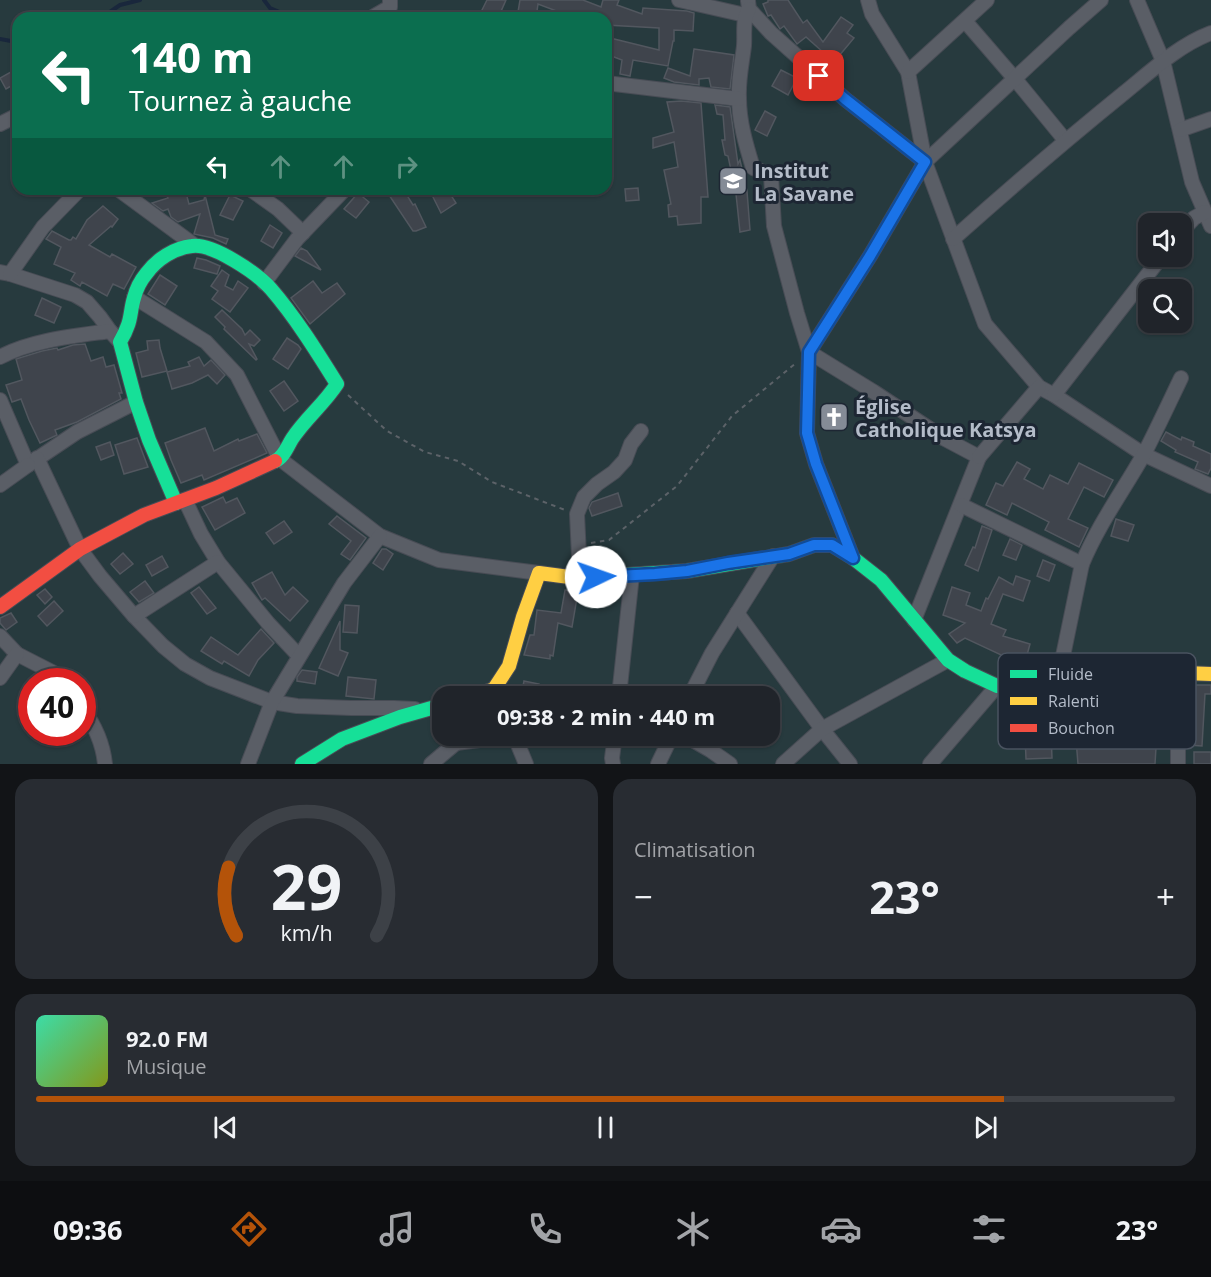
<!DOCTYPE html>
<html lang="fr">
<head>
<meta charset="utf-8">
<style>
	:root { --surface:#20242a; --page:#282c32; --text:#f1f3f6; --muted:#a2a4a8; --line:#3d4147; --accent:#b45309 }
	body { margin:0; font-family:"Open Sans",sans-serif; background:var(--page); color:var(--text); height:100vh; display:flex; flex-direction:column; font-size:22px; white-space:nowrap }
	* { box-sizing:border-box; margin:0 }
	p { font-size:20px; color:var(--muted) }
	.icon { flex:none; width:33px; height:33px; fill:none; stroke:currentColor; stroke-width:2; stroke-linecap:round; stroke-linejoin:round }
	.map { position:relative; height:764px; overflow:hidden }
	.side { display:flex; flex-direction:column; gap:15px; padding:15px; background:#121417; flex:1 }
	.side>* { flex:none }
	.top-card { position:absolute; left:12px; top:12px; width:600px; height:183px; border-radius:18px; box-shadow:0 2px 4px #0004,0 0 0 2px var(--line); background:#0b6e4f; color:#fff; overflow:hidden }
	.controls { position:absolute; left:1138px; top:213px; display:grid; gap:12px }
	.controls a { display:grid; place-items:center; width:54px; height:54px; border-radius:12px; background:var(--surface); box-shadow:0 2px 4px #0004,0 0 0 2px var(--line); font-size:30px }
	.speed { position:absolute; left:18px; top:668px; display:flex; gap:12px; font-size:30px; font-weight:700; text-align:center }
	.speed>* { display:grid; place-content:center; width:78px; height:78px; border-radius:50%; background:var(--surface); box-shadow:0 2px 4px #0004,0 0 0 2px var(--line); line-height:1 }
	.speed .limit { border:9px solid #d22; background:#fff; color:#111 }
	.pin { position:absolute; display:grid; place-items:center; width:51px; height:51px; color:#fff; margin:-26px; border-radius:12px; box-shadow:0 3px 9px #0006 }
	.me { position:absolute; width:66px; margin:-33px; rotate:87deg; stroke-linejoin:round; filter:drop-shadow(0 0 4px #0008) }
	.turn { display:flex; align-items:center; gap:21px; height:126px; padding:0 18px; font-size:27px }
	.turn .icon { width:78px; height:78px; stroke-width:2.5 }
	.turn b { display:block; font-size:42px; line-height:51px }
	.lanes { display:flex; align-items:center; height:57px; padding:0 18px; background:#0003; justify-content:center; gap:30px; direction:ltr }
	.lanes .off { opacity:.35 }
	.big { font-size:45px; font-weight:700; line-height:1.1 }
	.side .tile { flex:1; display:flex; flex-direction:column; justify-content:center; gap:9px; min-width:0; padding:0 21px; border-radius:18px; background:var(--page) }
	.side .dial { align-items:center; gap:0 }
	.dial svg { height:156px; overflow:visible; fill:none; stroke:var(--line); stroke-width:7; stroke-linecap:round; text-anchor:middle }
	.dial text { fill:var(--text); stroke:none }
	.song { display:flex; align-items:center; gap:18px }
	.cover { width:72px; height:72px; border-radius:9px; background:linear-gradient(135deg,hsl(160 70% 55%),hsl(70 70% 35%)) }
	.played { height:6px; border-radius:3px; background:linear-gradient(90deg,var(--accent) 85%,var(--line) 85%) }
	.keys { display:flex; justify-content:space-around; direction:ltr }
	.heat { display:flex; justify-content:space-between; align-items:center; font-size:33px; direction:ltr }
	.side .tiles { flex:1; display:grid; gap:15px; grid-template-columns:1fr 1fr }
	.tile:last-child { grid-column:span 2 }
	.trip { position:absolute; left:432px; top:686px; width:348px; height:60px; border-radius:18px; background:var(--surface); box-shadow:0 2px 4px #0004,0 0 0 2px var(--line); font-weight:700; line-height:60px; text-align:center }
	.dock { display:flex; height:96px; justify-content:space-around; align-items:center; background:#0d0e11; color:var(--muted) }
	.dock .icon { width:42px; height:42px }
	.dock .current { color:var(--accent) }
	.dock b { font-size:27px; color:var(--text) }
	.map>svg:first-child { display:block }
	.green { fill:#273a3e; fill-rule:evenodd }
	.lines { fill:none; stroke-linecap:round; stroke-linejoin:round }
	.stream { stroke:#19273c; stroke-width:4 }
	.building { fill:#3f444c; stroke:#52575f; stroke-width:1.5 }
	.street-casing { stroke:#484c55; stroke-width:16 }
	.fast-casing { stroke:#484c55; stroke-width:16 }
	.slow-casing { stroke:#484c55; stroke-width:16 }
	.jam-casing { stroke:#484c55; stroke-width:16 }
	.path { stroke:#5c6268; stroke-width:2; stroke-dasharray:4.5 4.5; stroke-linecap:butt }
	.street { stroke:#5a5e66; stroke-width:14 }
	.fast { stroke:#16e098; stroke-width:14 }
	.slow { stroke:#ffcf43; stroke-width:14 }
	.jam { stroke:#f24e42; stroke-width:14 }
	.route-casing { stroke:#114b97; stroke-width:15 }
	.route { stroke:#1a73e8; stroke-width:10 }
	.labels { text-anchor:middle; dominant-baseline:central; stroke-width:6; stroke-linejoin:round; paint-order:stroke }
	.poi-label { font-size:20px; font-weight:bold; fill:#b4bcc9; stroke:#1d2633; text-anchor:start }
	.key { fill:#1d2633; stroke:#4a5360; stroke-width:1.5 }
	.key-label { font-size:16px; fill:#b4bcc9 }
</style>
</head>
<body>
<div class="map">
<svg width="1211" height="764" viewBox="0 0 1211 764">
	<rect width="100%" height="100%" fill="#2a3038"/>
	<path class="green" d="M0,0H1211V764H0ZM18,18H606V189H18ZM1149,224H1182V256H1149ZM1149,290H1182V322H1149ZM32,681H82V732H32ZM442,696H770V735H442Z"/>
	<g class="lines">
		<g class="stream">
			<path d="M264,0L270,8L294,18"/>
			<path d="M73,18L77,16L100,18"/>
			<path d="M101,18L120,5L140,0"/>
			<path d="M0,39L11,41L18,39"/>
		</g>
	</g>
	<g class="building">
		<path d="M487,0H506L498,18L481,12Z"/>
		<path d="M520,0H583L601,7L603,0H619L617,5L642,14L643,8L687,11L694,13L693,31L674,30V41H673L668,66L633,60L630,76L620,74L622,60L606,54V37L659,50V28L606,25V18H575L538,4L536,18H517Z"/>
		<path d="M768,0H788L803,23L807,20L823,42L841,17L853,25L847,33L854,38L834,62L806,37L797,44L784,26L780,29L771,15L768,16L763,4L768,2Z"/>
		<path d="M694,49L734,55L730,89L711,87L709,78L699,79V85L674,82L664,78L668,68L690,76Z"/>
		<path d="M18,68V82L6,89L0,78Z"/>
		<path d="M781,70L797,78L788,95L772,86Z"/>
		<path d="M681,101L701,103L708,197H701V223L678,225L677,216L669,217L668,205L671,204L664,170L678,167L674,142L653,148V138L674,132L667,102Z"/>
		<path d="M715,105L730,107L738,164L740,160L747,191L750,230L740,232L736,194L728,156L725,155L722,140H725L723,115L717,114Z"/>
		<path d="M765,111L776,117L767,136L755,130Z"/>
		<path d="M638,188L639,200L626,201L625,189Z"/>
		<path d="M165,189H185L189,204L204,200L205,195L215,235L228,239L226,244L213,238L194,234L200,214L178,222L171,217L168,209L163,211L152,203L168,198Z"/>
		<path d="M385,189H397L401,195L405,192L413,205L415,204L426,227L416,231H413Z"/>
		<path d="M436,189H447L456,203L441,213L431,193Z"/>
		<path d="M358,193L369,202L356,218L344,209Z"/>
		<path d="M230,195L243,201L233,220L220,215Z"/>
		<path d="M103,206L118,219L112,227L111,226L89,245L110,257L112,254L136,267L124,289L113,284L107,296L82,282L80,286L71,280L75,273L54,264L61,247L46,239L52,231L69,240H71L73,237L76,239L87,220Z"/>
		<path d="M270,225L282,233L273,248L261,241Z"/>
		<path d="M301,248L307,251L321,270L295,256Z"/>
		<path d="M197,258L206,260L220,266L217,274L194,268Z"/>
		<path d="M222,270L229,275L225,286L233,290L238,281L248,288L230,312L212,299L218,291L211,286Z"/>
		<path d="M160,275L177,286L165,305L148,294Z"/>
		<path d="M313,281L322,293L337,283L345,294L310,324L291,298Z"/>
		<path d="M42,298L61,307L54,323L35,315Z"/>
		<path d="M222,310L242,329L245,335L250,330L260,340L254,346L249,344L257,359L256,360L224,329L225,327L215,317Z"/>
		<path d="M287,338L298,345L301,349L288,369L273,359Z"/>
		<path d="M159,340L160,348L167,371L142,377L136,353L148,350L147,341Z"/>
		<path d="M85,344L91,361L103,357L106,367L114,365L122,393H119L121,399L77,422L55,430L57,435L40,443L29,420L21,399L12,402L6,385L22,380L16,359L42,351L57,348L58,350L73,345Z"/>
		<path d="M199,357L204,366L211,360L225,375L217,384L208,375L192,383L172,389L167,372L190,366L188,362Z"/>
		<path d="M284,381L298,401L284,411L270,391Z"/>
		<path d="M205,428L214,451L238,439L239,441L257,434L267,453L204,480L202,475L181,483L171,460L165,443Z"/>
		<path d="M1166,432L1181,440L1182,437L1194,442L1193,446L1211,454V468L1208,474L1195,469L1198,462L1175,452L1176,450L1161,441Z"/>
		<path d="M137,438L148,467L124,474L115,445Z"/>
		<path d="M110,442L114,455L101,460L96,447Z"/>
		<path d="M1017,462L1030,469L1024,479L1043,489L1050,475L1068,484L1079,463L1113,480L1104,497L1084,487L1068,519L1088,528L1079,547L1045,530L1049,522L1012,503L1007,515L986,505L996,483L1003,486Z"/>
		<path d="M618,493L622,506L592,516L589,508L592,502Z"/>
		<path d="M223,497L226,503L237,498L245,513L215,530L202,507Z"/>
		<path d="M337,516L366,538L350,560L341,554L351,541L329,524Z"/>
		<path d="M1116,519L1134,525L1128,541L1111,536Z"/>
		<path d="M284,521L292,532L274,544L266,533Z"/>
		<path d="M982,526L992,530L978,571L965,565L973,547L975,548Z"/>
		<path d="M1010,539L1022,545L1016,560L1003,555Z"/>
		<path d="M382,549H386L393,554L383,570L373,563Z"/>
		<path d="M123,553L133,564L120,574L111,564Z"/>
		<path d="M162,556L168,567L152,576L146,565Z"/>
		<path d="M1043,560L1055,565L1049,581L1037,576Z"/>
		<path d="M272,572L285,595L293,587L308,601L290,621L265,598L262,600L252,583Z"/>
		<path d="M1016,576L1030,581L1023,601L1003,594L991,624L1006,630L1003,636L1030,644L1024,666L1009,661L1010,659L965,638L957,643L949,634L965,623L943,615L952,587L970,593L966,605L981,611L986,598L988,599L999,577L1013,585Z"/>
		<path d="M145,581L154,593L139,602L130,592Z"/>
		<path d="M199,587L216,608L207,614L191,593Z"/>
		<path d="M45,589L52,597L45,604L37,595Z"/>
		<path d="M565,590L578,592L572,627L558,623L553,656L550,655V659L524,655L530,635H534L537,610L561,613Z"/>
		<path d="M54,601L63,611L47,626L38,616Z"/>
		<path d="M345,605L359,606L357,633L343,632Z"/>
		<path d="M11,613L17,622L6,630L0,623V618Z"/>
		<path d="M340,621V650L348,653L338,676L319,668Z"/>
		<path d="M261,629L274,643L258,660L249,676L224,661L222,664L201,651L211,637L238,655Z"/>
		<path d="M302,670L317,672L315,684L297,681V677Z"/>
		<path d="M348,677L376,680L374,699L346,696Z"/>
		<path d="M524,681L539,684L536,696H521Z"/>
		<path d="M1195,685H1211V694H1205L1202,746L1188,745L1190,700L1191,696L1195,697Z"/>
		<path d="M1101,730L1157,731L1155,764H1078L1076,739L1101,737Z"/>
		<path d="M1051,733L1052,758L1026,759L1025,735Z"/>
		<rect x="1194" y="752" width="17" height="12"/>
	</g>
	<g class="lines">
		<g class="street-casing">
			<g id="street">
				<path d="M679,0L745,15"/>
				<path d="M868,0L872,14L908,72L925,162L985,324L1039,387L1054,395L1143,454L1211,486"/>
				<path d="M1137,0L1163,61L1192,182L1211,226"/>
				<path d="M748,1L749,9L771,33L845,99L925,162"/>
				<path d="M749,9C742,19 745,34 744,46C742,63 738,80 739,98C739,122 746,145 753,168L771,175L774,226L797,313L809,352L807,433L816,464L853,558"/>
				<path d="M371,18L390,7V0"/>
				<path d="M965,21L1015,79L1065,140"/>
				<path d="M908,72L987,0"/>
				<path d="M606,83L739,99"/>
				<path d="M0,124L18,115"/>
				<path d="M1180,130L1211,119"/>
				<path d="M118,189L194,245"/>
				<path d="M250,189L278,209L303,233"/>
				<path d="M1182,231L1194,218L1205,212"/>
				<path d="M953,239C1009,189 1066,140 1124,93C1151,71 1179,45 1211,33"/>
				<path d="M0,272L10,274L75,295L87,302L100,317L110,331L120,342"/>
				<path d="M10,274L43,227L80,189"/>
				<path d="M264,283L297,239L345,189"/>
				<path d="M134,297L206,342L237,375L280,459L380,536L439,560L539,573"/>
				<path d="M809,352L870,256L925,162L1069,28L1101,0"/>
				<path d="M809,352L874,392L945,439L979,457L914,620"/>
				<path d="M0,357C32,340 74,336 110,331"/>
				<path d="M1054,395L1162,256"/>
				<path d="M0,400L28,465L77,432L136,402"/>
				<path d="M979,457L1039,387"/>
				<path d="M37,458L80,549L100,576L134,616L163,646L185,664L210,678L272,702L297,706L351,708H394L415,709"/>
				<path d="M0,485L28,465"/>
				<path d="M185,500L201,534L218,562L268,623L299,656"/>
				<path d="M961,505L1082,564"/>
				<path d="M577,578L579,556L577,514L584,497L597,484L614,472L625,460L631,444L641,431"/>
				<path d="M737,613L822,729L850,764"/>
				<path d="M134,616L218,562"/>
				<path d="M0,636L17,654L60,676L63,681"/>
				<path d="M0,678L17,654"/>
				<path d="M1057,685L1082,564C1098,525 1123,491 1144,454C1157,429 1169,403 1181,378"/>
				<path d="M619,696L632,575"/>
				<path d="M690,696L712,653L773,556"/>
				<path d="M82,708C94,724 103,744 105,764"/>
				<path d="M514,735L526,764"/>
				<path d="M684,735L710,750L730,764"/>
				<path d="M456,743L519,735"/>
				<path d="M248,764L272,702L344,583L380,536"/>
				<path d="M431,764L456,743L460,738"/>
				<path d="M613,764L612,758L615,735"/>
				<path d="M658,764L672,735"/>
				<path d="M783,764L822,729L948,660"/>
				<path d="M930,764L997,686"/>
				<path d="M1178,764V722L1185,673"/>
			</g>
		</g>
		<g class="fast-casing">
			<g id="fast">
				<path d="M176,503L149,440L136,402L120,342C123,337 126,331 128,325C131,317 131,307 134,298C136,290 141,280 146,274C157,259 174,248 192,246C213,243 258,274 271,289C296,318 317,352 337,384C324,404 305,419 292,439C287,447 284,457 275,461"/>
				<path d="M610,576L687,571L789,554L814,545H832L853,558L881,580L948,660L965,671L997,686L1027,688L1087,680"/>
				<path d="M302,764L342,739L400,717L442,705"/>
			</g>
		</g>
		<g class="slow-casing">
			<g id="slow">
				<path d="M1087,680L1185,673L1211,674"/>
				<path d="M475,696L494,689L509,666L523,617L539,573L577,578L610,576"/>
			</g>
		</g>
		<g class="jam-casing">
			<path id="jam" d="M0,607L80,549L144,515L216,488L275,461"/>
		</g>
		<g class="path">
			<path d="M348,395L387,431L425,452L458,461L492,482L565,510"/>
			<path d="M591,543L609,540L677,486L732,416L796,363"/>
		</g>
		<use href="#street" class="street"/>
		<use href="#fast" class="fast"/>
		<use href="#slow" class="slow"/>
		<use href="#jam" class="jam"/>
	</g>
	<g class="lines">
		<g class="route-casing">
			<path id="route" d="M596,577L655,574L687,571L728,563L789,554L814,545H832L853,558L816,464L807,433L809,352L870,256L925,162L845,99L819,76"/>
		</g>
		<use href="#route" class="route"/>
	</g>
	<defs>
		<g id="school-square" transform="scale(1.5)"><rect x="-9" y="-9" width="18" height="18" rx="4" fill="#848b96" stroke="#1d2633"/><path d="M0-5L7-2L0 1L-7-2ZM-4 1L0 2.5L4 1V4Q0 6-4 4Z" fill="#fff"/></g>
		<g id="church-square" transform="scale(1.5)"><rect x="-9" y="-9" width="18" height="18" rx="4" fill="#848b96" stroke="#1d2633"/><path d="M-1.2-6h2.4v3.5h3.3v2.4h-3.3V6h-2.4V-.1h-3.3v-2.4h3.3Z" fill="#fff"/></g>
	</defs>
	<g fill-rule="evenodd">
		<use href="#school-square" x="733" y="181"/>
		<use href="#church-square" x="834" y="417"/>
	</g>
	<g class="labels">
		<g class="poi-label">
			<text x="754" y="170">Institut<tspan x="754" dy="23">La Savane</tspan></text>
			<text x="855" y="406">Église<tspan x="855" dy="23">Catholique Katsya</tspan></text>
		</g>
	</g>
	<rect x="998" y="653" width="198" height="96" rx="9" class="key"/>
	<rect x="1010" y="670" width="27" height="8" fill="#16e098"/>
	<rect x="1010" y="697" width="27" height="8" fill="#ffcf43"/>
	<rect x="1010" y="724" width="27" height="8" fill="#f24e42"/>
	<g class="key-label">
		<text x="1048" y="680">Fluide</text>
		<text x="1048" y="707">Ralenti</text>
		<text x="1048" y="734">Bouchon</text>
	</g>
</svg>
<div class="controls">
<a><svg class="icon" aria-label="sound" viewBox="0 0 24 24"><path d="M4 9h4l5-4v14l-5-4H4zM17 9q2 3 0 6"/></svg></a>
<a><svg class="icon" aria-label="search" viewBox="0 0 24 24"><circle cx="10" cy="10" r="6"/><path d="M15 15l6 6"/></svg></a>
</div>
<div class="speed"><div class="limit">40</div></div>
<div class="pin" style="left:819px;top:76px;background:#d93025"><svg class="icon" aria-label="arrive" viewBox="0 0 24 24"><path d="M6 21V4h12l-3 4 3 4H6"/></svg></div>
<svg class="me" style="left:596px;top:577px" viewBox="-20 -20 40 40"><circle r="19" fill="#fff"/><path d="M0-13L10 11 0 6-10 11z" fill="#1a73e8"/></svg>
<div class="trip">09:38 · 2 min · 440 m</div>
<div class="top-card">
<div class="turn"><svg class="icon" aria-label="left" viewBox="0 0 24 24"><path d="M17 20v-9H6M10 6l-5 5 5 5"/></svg><div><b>140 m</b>Tournez à gauche</div></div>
<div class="lanes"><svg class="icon" aria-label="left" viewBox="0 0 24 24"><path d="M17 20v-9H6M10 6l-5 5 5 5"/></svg><svg class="icon off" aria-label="ahead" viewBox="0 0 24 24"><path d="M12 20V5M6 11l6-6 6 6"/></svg><svg class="icon off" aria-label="ahead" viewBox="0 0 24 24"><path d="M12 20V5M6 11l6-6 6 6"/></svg><svg class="icon off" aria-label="right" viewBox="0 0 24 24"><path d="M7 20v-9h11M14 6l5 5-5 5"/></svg></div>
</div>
</div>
<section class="side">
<div class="tiles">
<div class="tile dial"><svg viewBox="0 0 100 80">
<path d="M14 69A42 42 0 1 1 86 69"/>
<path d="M14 69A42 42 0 0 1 10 34" stroke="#b45309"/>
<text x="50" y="56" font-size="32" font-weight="700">29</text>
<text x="50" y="72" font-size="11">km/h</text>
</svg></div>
<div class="tile"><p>Climatisation</p>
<div class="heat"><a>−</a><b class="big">23°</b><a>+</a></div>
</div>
<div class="tile">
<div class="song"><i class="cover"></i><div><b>92.0 FM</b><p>Musique</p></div></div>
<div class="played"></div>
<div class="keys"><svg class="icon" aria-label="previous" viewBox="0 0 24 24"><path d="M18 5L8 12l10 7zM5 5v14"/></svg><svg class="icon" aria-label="pause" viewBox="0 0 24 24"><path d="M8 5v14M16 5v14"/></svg><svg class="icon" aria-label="next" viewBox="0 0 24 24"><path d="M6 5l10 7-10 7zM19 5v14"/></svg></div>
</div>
</div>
</section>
<nav class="dock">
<b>09:36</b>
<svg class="icon current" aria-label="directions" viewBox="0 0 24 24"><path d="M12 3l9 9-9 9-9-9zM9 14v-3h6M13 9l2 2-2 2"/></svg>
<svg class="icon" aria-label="music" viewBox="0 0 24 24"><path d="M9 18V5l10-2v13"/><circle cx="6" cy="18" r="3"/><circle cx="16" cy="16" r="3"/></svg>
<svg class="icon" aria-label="phone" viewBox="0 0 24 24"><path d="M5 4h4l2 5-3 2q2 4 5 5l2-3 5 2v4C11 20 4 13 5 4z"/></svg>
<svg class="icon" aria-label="climate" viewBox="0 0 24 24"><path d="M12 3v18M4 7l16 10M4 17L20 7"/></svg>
<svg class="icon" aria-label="car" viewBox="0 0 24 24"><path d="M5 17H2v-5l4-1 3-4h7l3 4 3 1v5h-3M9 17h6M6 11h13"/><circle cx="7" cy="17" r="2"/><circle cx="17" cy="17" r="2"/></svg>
<svg class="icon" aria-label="filters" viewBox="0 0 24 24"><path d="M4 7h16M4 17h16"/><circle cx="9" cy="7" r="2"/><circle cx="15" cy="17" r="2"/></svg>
<b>23°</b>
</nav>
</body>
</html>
